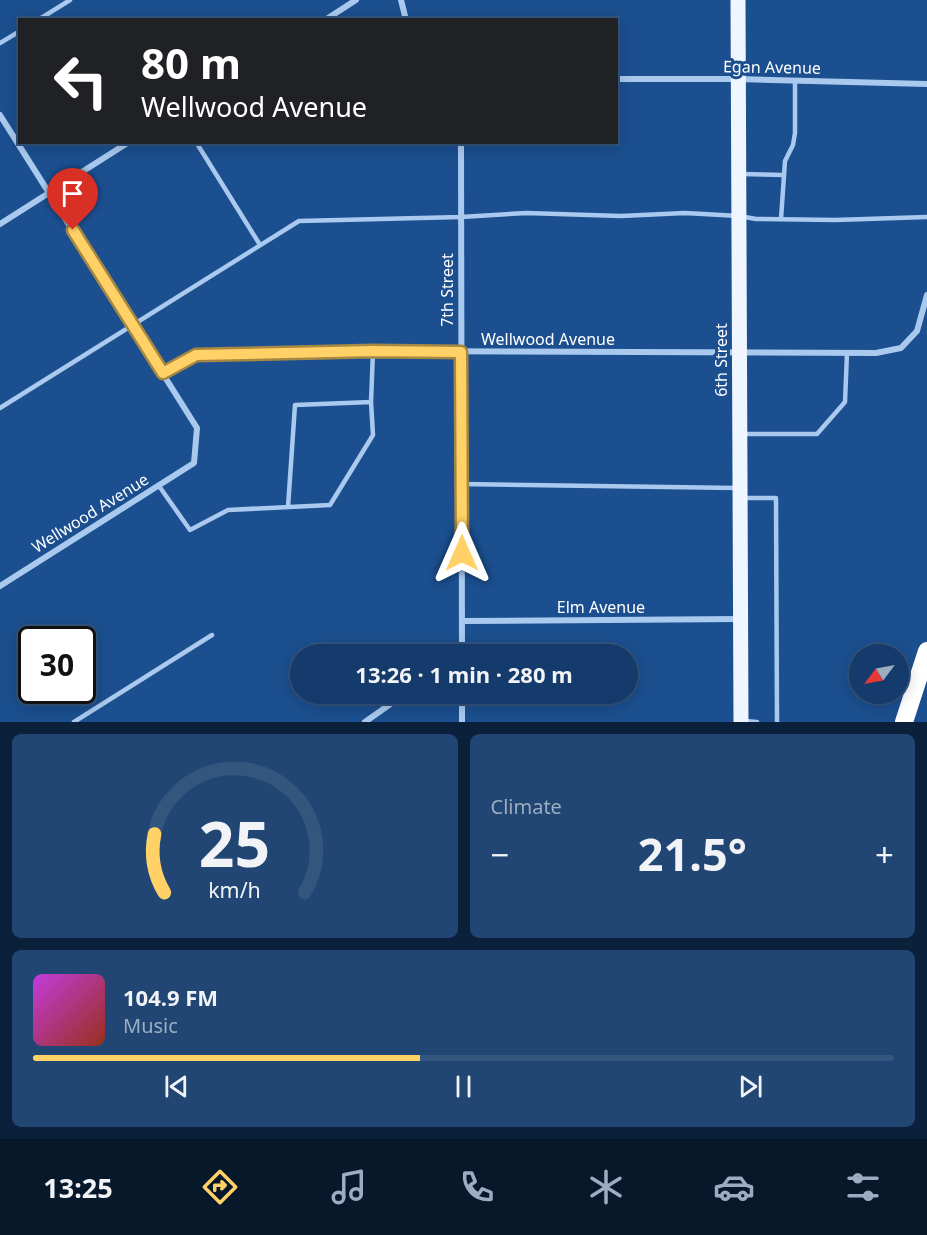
<!DOCTYPE html>
<html lang="en">
<head>
<meta charset="utf-8">
<style>
	:root { --surface:#143b6b; --page:#214673; --text:#f1f3f6; --muted:#9dadc1; --line:#33557e; --accent:#ffd166 }
	body { margin:0; font-family:"Noto Sans",sans-serif; background:var(--page); color:var(--text); height:100vh; display:flex; flex-direction:column; font-size:22px; white-space:nowrap }
	* { box-sizing:border-box; margin:0 }
	p { font-size:20px; color:var(--muted) }
	.icon { flex:none; width:33px; height:33px; fill:none; stroke:currentColor; stroke-width:2; stroke-linecap:round; stroke-linejoin:round }
	.map { position:relative; height:722px; overflow:hidden }
	.sheet { display:flex; flex-direction:column; gap:12px; padding:12px; background:#0b203b; flex:1 }
	.sheet>* { flex:none }
	.top-card { position:absolute; left:18px; top:18px; width:600px; height:126px; border-radius:0px; box-shadow:0 3px 15px #0003,0 0 0 2px var(--line); background:#202124; color:#fff; overflow:hidden }
	.needle { width:39px; rotate:238deg }
	.controls { position:absolute; left:849px; top:644px; display:grid; gap:12px }
	.controls a { display:grid; place-items:center; width:60px; height:60px; border-radius:50%; background:var(--surface); box-shadow:0 3px 15px #0003,0 0 0 2px var(--line); font-size:30px }
	.speed { position:absolute; left:18px; top:626px; display:flex; gap:12px; font-size:30px; font-weight:700; text-align:center }
	.speed>* { display:grid; place-content:center; width:78px; height:78px; border-radius:50%; background:var(--surface); box-shadow:0 3px 15px #0003,0 0 0 2px var(--line); line-height:1 }
	.speed .limit { border:3px solid #111; border-radius:9px; background:#fff; color:#111 }
	.pin { position:absolute; display:grid; place-items:center; width:51px; height:51px; color:#fff; margin:-62px -26px; border-radius:50% 50% 50% 0; rotate:-45deg; box-shadow:0 0 6px #0007 }
	.pin .icon { rotate:45deg }
	.me { position:absolute; width:66px; margin:-33px; rotate:0deg; stroke-linejoin:round; filter:drop-shadow(0 0 4px #0008) }
	.turn { display:flex; align-items:center; gap:21px; height:126px; padding:0 24px; font-size:27px }
	.turn .icon { width:78px; height:78px; stroke-width:2.5 }
	.turn b { display:block; font-size:42px; line-height:51px }
	.big { font-size:45px; font-weight:700; line-height:1.1 }
	.sheet .card { flex:1; display:flex; flex-direction:column; justify-content:center; gap:9px; min-width:0; padding:0 21px; border-radius:9px; background:var(--page) }
	.sheet .dial { align-items:center; gap:0 }
	.dial svg { height:156px; overflow:visible; fill:none; stroke:var(--line); stroke-width:7; stroke-linecap:round; text-anchor:middle }
	.dial text { fill:var(--text); stroke:none }
	.song { display:flex; align-items:center; gap:18px }
	.cover { width:72px; height:72px; border-radius:9px; background:linear-gradient(135deg,hsl(290 70% 55%),hsl(10 70% 35%)) }
	.played { height:6px; border-radius:3px; background:linear-gradient(90deg,var(--accent) 45%,var(--line) 45%) }
	.keys { display:flex; justify-content:space-around; direction:ltr }
	.heat { display:flex; justify-content:space-between; align-items:center; font-size:33px; direction:ltr }
	.sheet .tiles { flex:1; display:grid; gap:12px; grid-template-columns:1fr 1fr }
	.card:last-child { grid-column:span 2 }
	.trip { position:absolute; left:290px; top:644px; width:348px; height:60px; border-radius:30px; background:var(--surface); box-shadow:0 3px 15px #0003,0 0 0 2px var(--line); font-weight:700; line-height:60px; text-align:center }
	.dock { display:flex; height:96px; justify-content:space-around; align-items:center; background:#08182b; color:var(--muted) }
	.dock .icon { width:42px; height:42px }
	.dock .current { color:var(--accent) }
	.dock b { font-size:27px; color:var(--text) }
	.map>svg:first-child { display:block }
	.lines { fill:none; stroke-linecap:round; stroke-linejoin:round }
	.lane { stroke:#a9c9ee; stroke-width:4.5 }
	.street { stroke:#a9c9ee; stroke-width:6 }
	.primary { stroke:#f0f6ff; stroke-width:15 }
	.highway { stroke:#fff; stroke-width:18 }
	.route-casing { stroke:#a68842; stroke-width:15 }
	.route { stroke:#ffd166; stroke-width:10 }
	.labels { text-anchor:middle; dominant-baseline:central; stroke-width:6; stroke-linejoin:round; paint-order:stroke }
	.street-label { font-size:16px; fill:#fff; stroke:#1b4f8f }
</style>
</head>
<body>
<div class="map">
<svg width="927" height="722" viewBox="0 0 927 722">
	<rect width="100%" height="100%" fill="#1b4f8f"/>
	<g class="lines">
		<g class="lane">
			<path d="M38,20L70,0"/>
			<path d="M0,43L20,31"/>
			<path d="M196,142L260,245"/>
			<path d="M741,174L784,175"/>
			<path d="M781,219L785,161L793,145L795,133V81"/>
			<path d="M371,402L373,351"/>
			<path d="M0,408L299,221L461,217L526,213L621,216L685,213L739,216L756,219L835,220L927,217"/>
			<path d="M743,434H817L845,402L847,353"/>
			<path d="M461,484L737,488"/>
			<path d="M159,486L190,530L228,510L330,505L373,435L371,402L295,405L288,507"/>
			<path d="M741,498H776L777,722"/>
			<path d="M745,721L757,722"/>
			<path d="M74,722L212,635"/>
		</g>
		<g class="street">
			<path d="M401,0L406,20"/>
			<path d="M325,20L356,0"/>
			<path d="M616,79H738L927,84"/>
			<path d="M0,115L197,428L194,463L0,586"/>
			<path d="M461,142L462,654"/>
			<path d="M0,224L129,142"/>
			<path d="M163,373L196,355L373,351L876,353L901,348L917,331L927,295"/>
			<path d="M462,621L739,619"/>
			<path d="M462,693V722"/>
			<path d="M365,722L406,693"/>
		</g>
		<path class="primary" d="M738,0L741,722"/>
		<path class="highway" d="M904,722L927,651"/>
	</g>
	<g class="lines">
		<g class="route-casing">
			<path id="route" d="M73,230L163,373L196,355L373,351L461,352L462,553"/>
		</g>
		<use href="#route" class="route"/>
	</g>
	<g class="labels">
		<g class="street-label">
			<text transform="translate(772 67) rotate(1)">Egan Avenue</text>
			<text transform="translate(447 290) rotate(-90)">7th Street</text>
			<text x="548" y="339">Wellwood Avenue</text>
			<text transform="translate(721 360) rotate(-90)">6th Street</text>
			<text transform="translate(90 513) rotate(-32)">Wellwood Avenue</text>
			<text x="601" y="607">Elm Avenue</text>
		</g>
	</g>
</svg>
<div class="controls">
<a><svg class="needle" viewBox="-14 -14 28 28"><path d="M0-13l5 13h-10z" fill="#e53935"/><path d="M0 13l5-13h-10z" fill="#9dadc1"/></svg></a>
</div>
<div class="speed"><div class="limit">30</div></div>
<div class="pin" style="left:73px;top:230px;background:#d93025"><svg class="icon" aria-label="arrive" viewBox="0 0 24 24"><path d="M6 21V4h12l-3 4 3 4H6"/></svg></div>
<svg class="me" style="left:462px;top:553px" viewBox="-20 -20 40 40"><path d="M0-17L14 15 0 8-14 15z" fill="#ffd166" stroke="#fff" stroke-width="4"/></svg>
<div class="trip">13:26 · 1 min · 280 m</div>
<div class="top-card">
<div class="turn"><svg class="icon" aria-label="left" viewBox="0 0 24 24"><path d="M17 20v-9H6M10 6l-5 5 5 5"/></svg><div><b>80 m</b>Wellwood Avenue</div></div>
</div>
</div>
<section class="sheet">
<div class="tiles">
<div class="card dial"><svg viewBox="0 0 100 80">
<path d="M14 69A42 42 0 1 1 86 69"/>
<path d="M14 69A42 42 0 0 1 9 39" stroke="#ffd166"/>
<text x="50" y="56" font-size="32" font-weight="700">25</text>
<text x="50" y="72" font-size="11">km/h</text>
</svg></div>
<div class="card"><p>Climate</p>
<div class="heat"><a>−</a><b class="big">21.5°</b><a>+</a></div>
</div>
<div class="card">
<div class="song"><i class="cover"></i><div><b>104.9 FM</b><p>Music</p></div></div>
<div class="played"></div>
<div class="keys"><svg class="icon" aria-label="previous" viewBox="0 0 24 24"><path d="M18 5L8 12l10 7zM5 5v14"/></svg><svg class="icon" aria-label="pause" viewBox="0 0 24 24"><path d="M8 5v14M16 5v14"/></svg><svg class="icon" aria-label="next" viewBox="0 0 24 24"><path d="M6 5l10 7-10 7zM19 5v14"/></svg></div>
</div>
</div>
</section>
<nav class="dock">
<b>13:25</b>
<svg class="icon current" aria-label="directions" viewBox="0 0 24 24"><path d="M12 3l9 9-9 9-9-9zM9 14v-3h6M13 9l2 2-2 2"/></svg>
<svg class="icon" aria-label="music" viewBox="0 0 24 24"><path d="M9 18V5l10-2v13"/><circle cx="6" cy="18" r="3"/><circle cx="16" cy="16" r="3"/></svg>
<svg class="icon" aria-label="phone" viewBox="0 0 24 24"><path d="M5 4h4l2 5-3 2q2 4 5 5l2-3 5 2v4C11 20 4 13 5 4z"/></svg>
<svg class="icon" aria-label="climate" viewBox="0 0 24 24"><path d="M12 3v18M4 7l16 10M4 17L20 7"/></svg>
<svg class="icon" aria-label="car" viewBox="0 0 24 24"><path d="M5 17H2v-5l4-1 3-4h7l3 4 3 1v5h-3M9 17h6M6 11h13"/><circle cx="7" cy="17" r="2"/><circle cx="17" cy="17" r="2"/></svg>
<svg class="icon" aria-label="filters" viewBox="0 0 24 24"><path d="M4 7h16M4 17h16"/><circle cx="9" cy="7" r="2"/><circle cx="15" cy="17" r="2"/></svg>
</nav>
</body>
</html>
